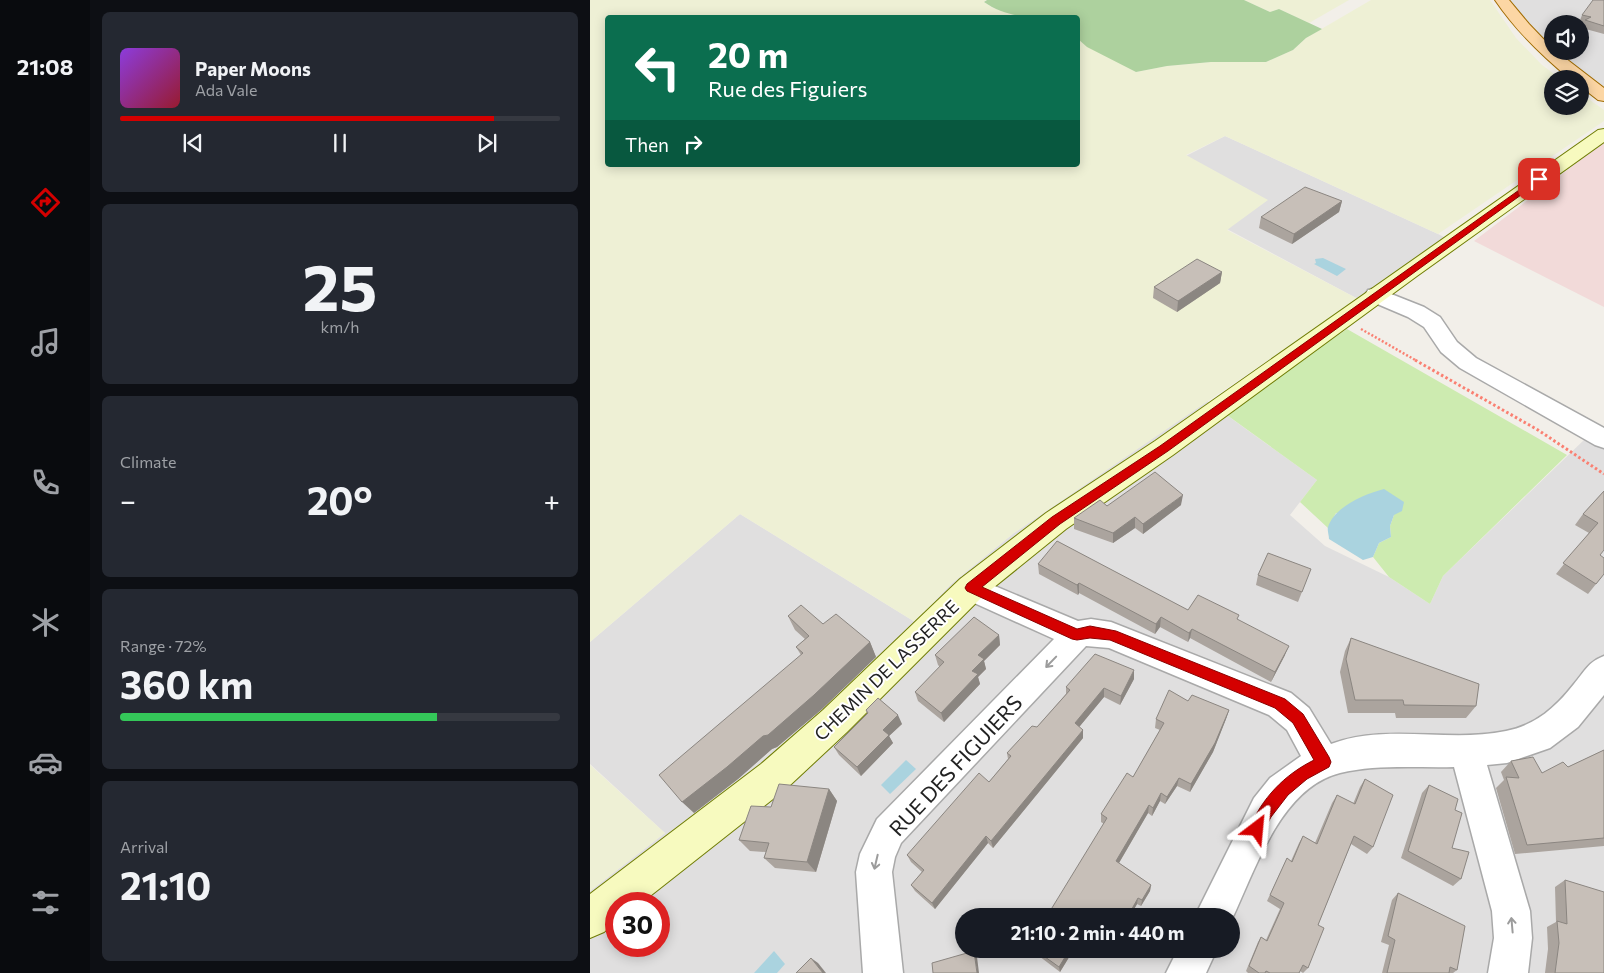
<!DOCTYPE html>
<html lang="en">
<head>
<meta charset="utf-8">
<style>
	:root { --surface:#171b24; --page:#242831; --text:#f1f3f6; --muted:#9ea1a6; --line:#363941; --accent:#d40000 }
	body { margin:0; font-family:Commissioner,sans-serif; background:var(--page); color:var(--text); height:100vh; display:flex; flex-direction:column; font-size:19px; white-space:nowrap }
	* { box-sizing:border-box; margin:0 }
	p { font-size:16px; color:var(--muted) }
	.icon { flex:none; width:28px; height:28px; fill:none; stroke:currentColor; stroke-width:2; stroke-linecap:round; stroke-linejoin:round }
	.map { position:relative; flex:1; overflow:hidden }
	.details { display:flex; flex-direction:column; gap:12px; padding:12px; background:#0d0f14; width:500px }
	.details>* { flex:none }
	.banner { position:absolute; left:15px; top:15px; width:475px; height:152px; border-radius:5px; box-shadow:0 2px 12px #0003; background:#0b6e4f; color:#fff; overflow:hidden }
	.controls { position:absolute; left:954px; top:15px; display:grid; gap:10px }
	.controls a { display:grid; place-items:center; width:45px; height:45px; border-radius:50%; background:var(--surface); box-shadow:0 2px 12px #0003; font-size:25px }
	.speed { position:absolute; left:15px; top:892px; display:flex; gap:10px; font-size:25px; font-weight:700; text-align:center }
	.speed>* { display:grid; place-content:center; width:65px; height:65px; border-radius:50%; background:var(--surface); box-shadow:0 2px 12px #0003; line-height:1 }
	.speed .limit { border:8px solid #d22; background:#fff; color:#111 }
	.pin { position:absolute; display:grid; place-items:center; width:42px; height:42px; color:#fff; margin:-21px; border-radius:10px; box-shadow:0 2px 8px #0006 }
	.me { position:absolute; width:55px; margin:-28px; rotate:29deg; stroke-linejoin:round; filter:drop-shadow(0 0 4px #0008) }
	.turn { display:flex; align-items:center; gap:18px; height:105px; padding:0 20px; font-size:22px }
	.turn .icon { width:65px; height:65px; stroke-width:2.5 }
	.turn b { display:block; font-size:35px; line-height:42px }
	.then { display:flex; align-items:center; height:48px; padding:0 20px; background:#0003; gap:10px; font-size:19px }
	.big { font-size:38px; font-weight:700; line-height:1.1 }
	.details .widget { flex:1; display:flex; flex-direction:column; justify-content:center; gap:8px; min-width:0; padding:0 18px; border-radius:8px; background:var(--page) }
	.details .dial { align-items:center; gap:0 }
	.dial b { font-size:65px; line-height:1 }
	.song { display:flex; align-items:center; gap:15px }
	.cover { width:60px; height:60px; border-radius:8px; background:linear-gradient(135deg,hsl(270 70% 55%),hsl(350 70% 35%)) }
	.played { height:5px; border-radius:2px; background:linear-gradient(90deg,var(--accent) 85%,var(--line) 85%) }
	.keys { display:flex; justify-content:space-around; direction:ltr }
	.heat { display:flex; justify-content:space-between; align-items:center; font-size:28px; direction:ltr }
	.charge { height:8px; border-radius:4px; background:linear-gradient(90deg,#34c759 72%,var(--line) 0) }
	.trip { position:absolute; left:365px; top:908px; width:285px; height:50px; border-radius:25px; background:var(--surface); box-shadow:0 2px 12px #0003; font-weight:700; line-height:50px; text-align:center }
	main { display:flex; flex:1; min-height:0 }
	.dock { display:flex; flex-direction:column; width:90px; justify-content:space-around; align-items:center; background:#090b0e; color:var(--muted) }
	.dock .icon { width:35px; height:35px }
	.dock .on { color:var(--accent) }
	.dock b { font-size:22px; color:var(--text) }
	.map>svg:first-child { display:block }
	.residential { fill:#e0dfdf; fill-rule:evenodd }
	.commercial { fill:#f2dad9 }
	.farmland { fill:#eef0d5 }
	.grass { fill:#cdebb0 }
	.forest { fill:#add19e }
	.water { fill:#aad3df }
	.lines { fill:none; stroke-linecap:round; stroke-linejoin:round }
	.street-casing { stroke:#a9a9a9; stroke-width:3 }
	.secondary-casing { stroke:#707d05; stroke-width:2 }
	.primary-casing { stroke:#a06b00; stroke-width:2 }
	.path-far1 { stroke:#fa8072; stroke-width:2.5; stroke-dasharray:2 2; stroke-linecap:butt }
	.path { stroke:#fa8072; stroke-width:3; stroke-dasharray:2.5 2.5; stroke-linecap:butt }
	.street { fill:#fff; fill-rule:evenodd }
	.secondary { fill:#f7fabf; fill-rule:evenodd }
	.primary { fill:#fcd6a4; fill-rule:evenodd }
	.wall { fill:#aba49e }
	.shaded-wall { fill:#8b8681 }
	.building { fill:#c7bfb8; stroke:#8b8681 }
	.oneway { stroke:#9c9c9c }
	.route { fill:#d40000; stroke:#8a0000 }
	.labels { text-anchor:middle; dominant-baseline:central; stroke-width:4; stroke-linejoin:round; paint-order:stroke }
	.street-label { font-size:18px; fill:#222; stroke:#fff }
	.near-street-label { font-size:21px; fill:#222; stroke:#fff }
</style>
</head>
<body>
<main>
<nav class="dock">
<b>21:08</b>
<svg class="icon on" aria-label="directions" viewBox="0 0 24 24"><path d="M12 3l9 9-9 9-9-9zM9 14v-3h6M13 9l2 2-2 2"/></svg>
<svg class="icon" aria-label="music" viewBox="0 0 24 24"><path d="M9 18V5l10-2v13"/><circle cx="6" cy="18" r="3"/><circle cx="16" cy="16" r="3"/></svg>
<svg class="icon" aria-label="phone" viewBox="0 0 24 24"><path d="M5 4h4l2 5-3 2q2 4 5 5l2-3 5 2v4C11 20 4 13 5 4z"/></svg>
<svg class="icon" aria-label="climate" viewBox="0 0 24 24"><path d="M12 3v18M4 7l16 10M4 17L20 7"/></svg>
<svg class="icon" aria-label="car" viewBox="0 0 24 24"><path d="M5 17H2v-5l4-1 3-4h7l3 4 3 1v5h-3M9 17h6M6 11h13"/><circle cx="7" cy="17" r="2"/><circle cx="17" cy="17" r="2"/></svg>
<svg class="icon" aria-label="filters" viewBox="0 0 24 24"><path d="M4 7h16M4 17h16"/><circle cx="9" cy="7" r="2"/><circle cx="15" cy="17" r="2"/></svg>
</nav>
<section class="details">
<div class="widget">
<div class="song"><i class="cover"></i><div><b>Paper Moons</b><p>Ada Vale</p></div></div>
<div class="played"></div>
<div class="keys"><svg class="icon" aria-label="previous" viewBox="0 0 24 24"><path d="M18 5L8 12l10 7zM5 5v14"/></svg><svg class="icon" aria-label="pause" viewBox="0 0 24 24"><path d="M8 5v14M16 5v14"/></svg><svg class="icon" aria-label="next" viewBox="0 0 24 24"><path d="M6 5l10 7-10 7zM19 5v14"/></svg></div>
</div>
<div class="widget dial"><b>25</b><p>km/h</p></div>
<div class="widget"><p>Climate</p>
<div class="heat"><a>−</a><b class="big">20°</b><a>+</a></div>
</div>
<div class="widget"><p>Range · 72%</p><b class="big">360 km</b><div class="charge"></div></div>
<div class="widget"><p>Arrival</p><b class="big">21:10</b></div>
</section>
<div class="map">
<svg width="1014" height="973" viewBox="0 0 1014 973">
	<rect width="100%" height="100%" fill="#f2efe9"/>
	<g class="residential">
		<path d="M918,0H1014V89L965,51H990V24H962V49L940,28Z"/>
		<path d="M635,136L848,234L856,238L768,299L637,229L677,200L596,156Z"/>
		<path d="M617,401L727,480L700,515L735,546L799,577L840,604L853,576L995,439L1014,449V973H0V891L75,833L0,764V642L150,514L325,622L361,584L424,533ZM26,904H69V946H26ZM374,916H641V949H374Z"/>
	</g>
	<path class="commercial" d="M1014,142V307L884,241Z"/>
	<g class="farmland">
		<path d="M0,0H396L394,2L403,8L432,17L18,18V165H488V39L546,72L577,66L621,62H676L703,50L716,38L781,0H900L926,38L952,65L971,79H962V106H990V93L1014,110V121L848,234L635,136L596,155L678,200L637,230L768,299L424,533L361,584L325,622L150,514L0,642Z"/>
		<path d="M654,0H759L719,23L689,9L680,12Z"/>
		<path d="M0,765L75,833L0,891Z"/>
	</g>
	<path class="grass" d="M757,329L977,455L853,576L840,604L799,577L783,557L789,543L801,537L800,526L804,515L746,513L738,528L710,502L727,480L634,413Z"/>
	<path class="forest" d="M397,0H654L680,12L689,9L732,29L716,38L703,50L676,62H621L577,66L546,72L497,47L488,39V18C456,18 421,21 394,2Z"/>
	<g class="water">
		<path d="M733,258L756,269L747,276L724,264L726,263L725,259Z"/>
		<path d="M794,489L814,502L812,511L804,515L800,526L801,537L789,543L783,557L773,560L739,539C739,535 737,530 738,527C745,506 775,494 794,489Z"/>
		<path d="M316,760L326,769L300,794L291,785Z"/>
		<path d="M184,951L195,964L187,973H164Z"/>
	</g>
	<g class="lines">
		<g class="street-casing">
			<g id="street">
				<path d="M786,288L834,307L850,317L867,342L886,358L1014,428V448L1005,445L870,368L851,352L834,327L818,317L778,300L775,295L778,290Z"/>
				<path d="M381,576L488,621L501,619L521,622L701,693L719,708L741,744C796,723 859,743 916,731C946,725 966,707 984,684C995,671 998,662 1014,656V695L988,727L960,748L917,763L897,765L940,911L942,938L938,973H898L904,938L902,911L864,767C826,768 787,764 750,773C690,788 665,871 641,921V916H605L664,798L680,778L711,756L697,730L679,715L519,648L496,646L311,843L305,857L302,872L313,973H273L266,872L270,854L287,819L464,639L371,597L367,588L371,579Z"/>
				<path d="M588,949H627L616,973H576Z"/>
			</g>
		</g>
		<g class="secondary-casing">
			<path id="secondary" d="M1014,129V142L827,276L583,455L476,529L392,597L257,732L197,788L50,904H26V922L14,932L0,938V894L171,764L233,710L370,579L456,513L565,441L1008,130Z"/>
		</g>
		<g class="primary-casing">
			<path id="primary" d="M905,0H919L939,24L962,48V51H966L1014,88V101L1008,100L990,86V79H980C951,55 926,31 905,0Z"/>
		</g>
		<path class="path-far1" d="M771,329L827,361"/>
		<path class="path" d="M825,360L948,430L1014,474"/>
		<use href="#street" class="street"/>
		<use href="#secondary" class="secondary"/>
		<use href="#primary" class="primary"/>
	</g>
	<g class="wall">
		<path d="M1014,0V34L992,28L994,23H989L992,15Z"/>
		<path d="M752,201L749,212L702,244L669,228L671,217Z"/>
		<path d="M632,272L630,283L587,312L563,298L564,287Z"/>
		<path d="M1014,491L1010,555L1014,574L998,594L966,574L999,533L985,525L993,514Z"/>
		<path d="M591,505L553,534L545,528L523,543L484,529V518L517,506Z"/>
		<path d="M448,564L598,610L648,620L695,655L681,682L600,638L598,642L570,627L565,634L489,593L488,595L449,574Z"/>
		<path d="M668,575L717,579L708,602L666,585Z"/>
		<path d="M198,616L233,624L280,642L286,657L232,709L187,747L182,749L148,779L104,813L211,655L206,647L215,639L205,630Z"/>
		<path d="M409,635L410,645L394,661L396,669L388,677L390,684L354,722L328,701L325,692L350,667L348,665L345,655Z"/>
		<path d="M761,638L886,706L876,718H806L805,713H758L750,672L755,651Z"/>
		<path d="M544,679L530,705L514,697L489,727L493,730V738L403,848L398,843L345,909L325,891L321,885L332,872L321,862L317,855L399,782L418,759L417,753L447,727L476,694V687Z"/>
		<path d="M598,701L639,710L636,719L623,752L600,792L587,786L575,804L570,801L562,816L558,813L529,863L561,885L560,891L551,906L547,904L540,916L514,824L511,822V814L543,777L570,730L565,728L566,719Z"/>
		<path d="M276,710L312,724L299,736L303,743L271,776L249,755L244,747L277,714Z"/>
		<path d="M1014,750V846L925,854L906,788L914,780L911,772L921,761L952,773L978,767Z"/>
		<path d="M775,779L783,847L777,854L761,844L728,925L718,968L713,973L710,971L709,973H658L656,971L668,942L671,937L676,940L690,909L677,901L697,858L701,861L709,843L713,836L725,843L742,803L747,795L763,804L770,787Z"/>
		<path d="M839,785L865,810L862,848L871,879L863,886L811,858L832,793Z"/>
		<path d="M239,789L247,801L226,872L185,868L174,858L176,852L160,851L149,840Z"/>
		<path d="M975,880L1014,973H955L958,949L957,927L966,922L965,887Z"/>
		<path d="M808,893L867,970L863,973H792L799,945L791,942L802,900Z"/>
		<path d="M440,949H484L470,972L441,950Z"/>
	</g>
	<g class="shaded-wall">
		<path d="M752,201L749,212L702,244L704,234Z"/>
		<path d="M632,272L630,283L587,312L588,301Z"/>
		<path d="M593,495L591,505L553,534V524Z"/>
		<path d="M545,517V528L523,543V533Z"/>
		<path d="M489,583V593L488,595L487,585Z"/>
		<path d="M571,617L570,627L565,634L566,624Z"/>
		<path d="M602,629L600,638L598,642L599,633Z"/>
		<path d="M409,635L410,645L394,661L396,669L388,677L390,684L354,722L351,713L382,671L388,655Z"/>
		<path d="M280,642L286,657L232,709L187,747L182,749L148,779L104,813L92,802Z"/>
		<path d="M699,646L695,655L681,682L685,672Z"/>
		<path d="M544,670V679L530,705L531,696Z"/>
		<path d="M514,688V697L485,732V723Z"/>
		<path d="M639,710L636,719L623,752L600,792L601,784Z"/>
		<path d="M308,715L312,724L299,736L303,743L271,776L267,767L293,730Z"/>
		<path d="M493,730V738L403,848L401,841Z"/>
		<path d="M589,778L587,786L575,804L577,797Z"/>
		<path d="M239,789L247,801L226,872L217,862Z"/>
		<path d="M571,793L570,801L562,816L563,808Z"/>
		<path d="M559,805L558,813L526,868V861Z"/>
		<path d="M396,836L398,843L345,909L342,903Z"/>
		<path d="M561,885L560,891L551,906L552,900Z"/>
		<path d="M548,898L547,904L540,916H538Z"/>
		<path d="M480,949H484L470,972L469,967Z"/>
		<path d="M384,951L387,957L389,973H387Z"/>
		<path d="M221,958L228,963L236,973H233Z"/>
	</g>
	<g class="building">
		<path d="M1003,0H1014V26L995,20L1001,17L992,15Z"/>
		<path d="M715,187L752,201L704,234L671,217Z"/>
		<path d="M607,259L632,272L588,301L564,287Z"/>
		<path d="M565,472L593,495L553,524L545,517L523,533L484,518L510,500L517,506Z"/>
		<path d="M1014,491V550L1010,555L1014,558V574L1006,584L973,563L1008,523L993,514Z"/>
		<path d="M467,541L598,610L608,595L649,615L647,619L699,646L685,672L602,629L599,633L571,617L566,624L489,583L487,585L448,564Z"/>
		<path d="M678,553L721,569L712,592L668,575Z"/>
		<path d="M211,605L233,624L246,614L280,642L224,695L178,735L173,736L137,767L92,802L69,775L213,653L206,647L219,636L198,616Z"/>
		<path d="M384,617L409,635L388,655L394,659L382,671L388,674L351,713L325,692L354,662L345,655Z"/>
		<path d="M761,638L889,684L886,706L814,705L813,700H765L756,659Z"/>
		<path d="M505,654L544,670L531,696L514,688L485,723L493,730L401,841L396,836L342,903L321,885L334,870L317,855L389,773L399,782L421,756L417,753L442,726L447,727L480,690L476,687Z"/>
		<path d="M579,690L598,701L602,695L639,710L625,743L601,784L589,778L577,797L571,793L563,808L559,805L526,861L561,885L552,900L548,898L538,916H457L517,818L511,814L537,773L543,777L574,723L566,719Z"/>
		<path d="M288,698L308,715L293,730L299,735L267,767L244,747L278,713L276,710Z"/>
		<path d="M1014,750V838L937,845L916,777L929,778L921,761L943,757L952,773L973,762L978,767Z"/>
		<path d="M775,779L803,795L783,847L764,836L728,925L734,928L718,968L713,965L709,973H680L676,971L675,973H669L659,966L671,937L677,941L694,903L680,895L697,858L702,862L713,836L727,844L747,795L765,804Z"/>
		<path d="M189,784L239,789L217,862L174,858L179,843L149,840L161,806L181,807Z"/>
		<path d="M839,785L868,799L865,810L872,813L862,848L879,852L871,879L818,851Z"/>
		<path d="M975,880L1014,892V973H965L969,943L967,921L977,924Z"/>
		<path d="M808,893L875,926L867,970L860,967L859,973H797L805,940L798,936Z"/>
		<path d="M444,949H480L469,967Z"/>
		<path d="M384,951L387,973H343L342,963Z"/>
		<path d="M221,958L233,973H206Z"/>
	</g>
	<defs><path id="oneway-shaft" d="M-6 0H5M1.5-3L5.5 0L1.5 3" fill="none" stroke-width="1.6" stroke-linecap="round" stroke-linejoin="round" transform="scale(1.25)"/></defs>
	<g class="oneway">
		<use href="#oneway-shaft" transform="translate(461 662) rotate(134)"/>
		<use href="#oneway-shaft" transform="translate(286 862) rotate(103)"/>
		<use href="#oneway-shaft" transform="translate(922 925) rotate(-95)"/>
	</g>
	<path class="route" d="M946,178L953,179L578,451L470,524L392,587L487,629L500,626L526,631L695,699L713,714L739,757L741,762L739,767L717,779L698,795L681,817L672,834L667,837L661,834L659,829C672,798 694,775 724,760L703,723L685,708L520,640L500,638L487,640L482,639L377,591L375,588L377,584L462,517L570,446Z"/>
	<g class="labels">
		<g class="street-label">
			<text transform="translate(296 670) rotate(-44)">CHEMIN DE LASSERRE</text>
		</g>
		<g class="near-street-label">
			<text transform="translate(365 765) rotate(-47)">RUE DES FIGUIERS</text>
		</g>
	</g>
</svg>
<div class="controls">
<a><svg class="icon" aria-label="sound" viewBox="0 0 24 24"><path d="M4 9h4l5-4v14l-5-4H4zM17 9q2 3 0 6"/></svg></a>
<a><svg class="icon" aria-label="layers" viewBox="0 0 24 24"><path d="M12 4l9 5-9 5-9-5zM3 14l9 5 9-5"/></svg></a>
</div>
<div class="speed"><div class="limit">30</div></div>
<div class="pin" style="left:949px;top:179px;background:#d93025"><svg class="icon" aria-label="arrive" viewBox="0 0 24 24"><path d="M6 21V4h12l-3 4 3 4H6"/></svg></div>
<svg class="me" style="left:667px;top:829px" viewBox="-20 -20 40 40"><path d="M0-17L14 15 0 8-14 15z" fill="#d40000" stroke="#fff" stroke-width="4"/></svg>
<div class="trip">21:10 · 2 min · 440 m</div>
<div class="banner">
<div class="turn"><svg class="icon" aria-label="left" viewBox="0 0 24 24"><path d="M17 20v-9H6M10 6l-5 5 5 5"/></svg><div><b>20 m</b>Rue des Figuiers</div></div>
<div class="then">Then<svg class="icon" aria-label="right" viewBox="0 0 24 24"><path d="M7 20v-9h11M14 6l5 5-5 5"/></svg></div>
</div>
</div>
</main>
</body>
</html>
